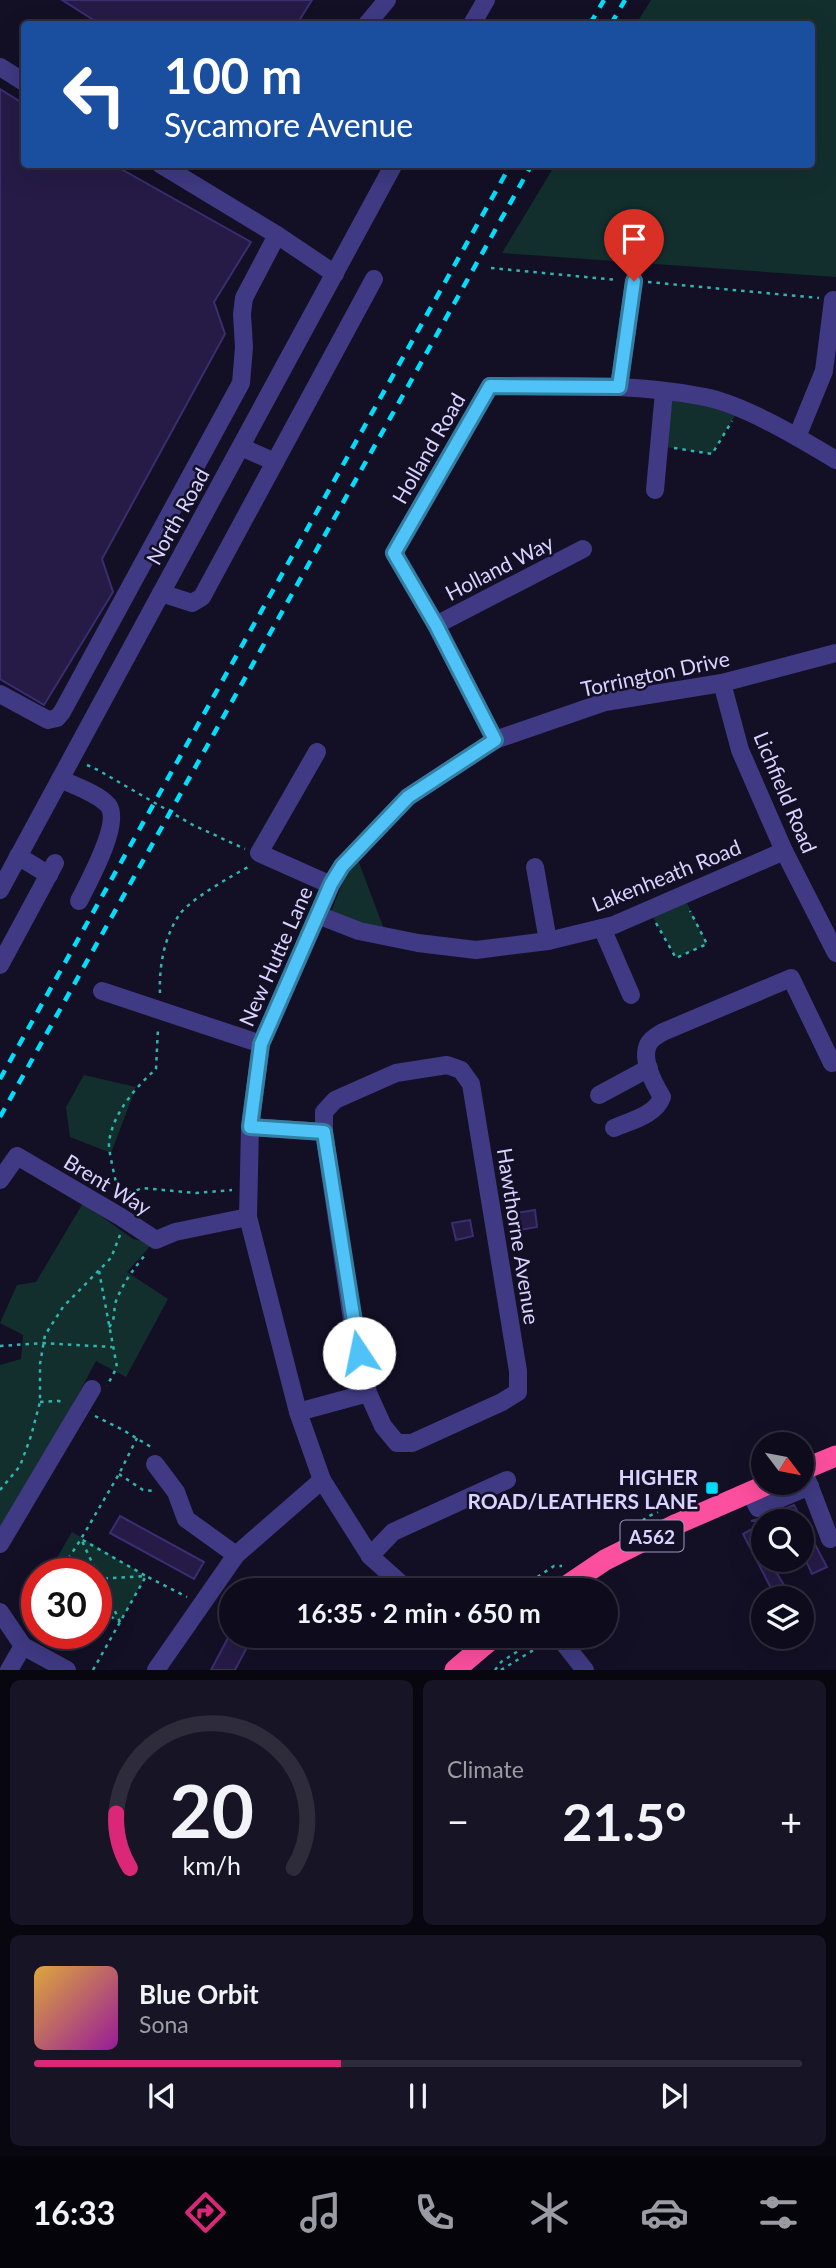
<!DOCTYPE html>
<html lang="en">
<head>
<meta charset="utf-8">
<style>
	:root { --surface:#0e0b1c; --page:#171425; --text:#f1f3f6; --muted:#9b9ba3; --line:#2e2b3b; --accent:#db2777 }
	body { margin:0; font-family:Lato,sans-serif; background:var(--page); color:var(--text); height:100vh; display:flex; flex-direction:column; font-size:26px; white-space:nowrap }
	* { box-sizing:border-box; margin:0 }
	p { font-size:23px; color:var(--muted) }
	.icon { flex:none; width:38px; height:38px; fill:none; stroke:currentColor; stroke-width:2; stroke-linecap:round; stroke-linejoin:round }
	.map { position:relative; height:1670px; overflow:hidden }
	.side { display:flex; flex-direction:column; gap:10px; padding:10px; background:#08060f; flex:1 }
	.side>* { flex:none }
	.guide { position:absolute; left:21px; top:21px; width:794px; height:147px; border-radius:7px; box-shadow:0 7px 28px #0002,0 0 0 2px var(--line); background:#1a4fa0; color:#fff; overflow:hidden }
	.needle { width:46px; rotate:122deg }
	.controls { position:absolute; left:751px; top:1432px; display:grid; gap:14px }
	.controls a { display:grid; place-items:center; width:63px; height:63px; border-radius:50%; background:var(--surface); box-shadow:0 7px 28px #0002,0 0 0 2px var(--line); font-size:35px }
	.speed { position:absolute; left:21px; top:1558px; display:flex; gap:14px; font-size:35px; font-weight:700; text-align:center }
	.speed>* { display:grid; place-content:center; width:91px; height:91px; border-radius:50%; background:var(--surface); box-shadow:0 7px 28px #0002,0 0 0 2px var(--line); line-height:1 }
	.speed .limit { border:10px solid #d22; background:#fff; color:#111 }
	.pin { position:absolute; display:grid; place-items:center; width:60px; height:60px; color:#fff; margin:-72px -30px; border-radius:50% 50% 50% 0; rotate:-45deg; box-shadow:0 0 7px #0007 }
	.pin .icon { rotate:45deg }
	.me { position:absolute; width:77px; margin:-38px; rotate:349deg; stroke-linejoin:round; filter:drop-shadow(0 0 5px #0008) }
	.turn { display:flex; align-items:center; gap:24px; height:147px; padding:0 28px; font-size:32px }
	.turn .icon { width:91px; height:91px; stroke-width:2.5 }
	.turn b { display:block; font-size:49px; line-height:60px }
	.big { font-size:52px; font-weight:700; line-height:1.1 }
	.side .widget { flex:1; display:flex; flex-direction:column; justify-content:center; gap:10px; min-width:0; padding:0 24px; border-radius:10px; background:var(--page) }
	.side .dial { align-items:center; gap:0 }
	.dial svg { height:182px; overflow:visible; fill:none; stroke:var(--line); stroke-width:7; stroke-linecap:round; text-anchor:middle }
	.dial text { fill:var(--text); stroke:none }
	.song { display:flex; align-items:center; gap:21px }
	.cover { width:84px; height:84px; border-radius:10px; background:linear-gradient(135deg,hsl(40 70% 55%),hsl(300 70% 35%)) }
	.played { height:7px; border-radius:4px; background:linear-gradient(90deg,var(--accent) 40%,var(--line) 40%) }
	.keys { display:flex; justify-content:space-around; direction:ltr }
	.heat { display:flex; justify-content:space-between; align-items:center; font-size:38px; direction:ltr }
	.side .tiles { flex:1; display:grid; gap:10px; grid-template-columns:1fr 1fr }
	.widget:last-child { grid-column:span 2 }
	.trip { position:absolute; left:219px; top:1578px; width:399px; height:70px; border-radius:35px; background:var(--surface); box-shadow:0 7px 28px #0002,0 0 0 2px var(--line); font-weight:700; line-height:70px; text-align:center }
	.menu { display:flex; height:112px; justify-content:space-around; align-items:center; background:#06040b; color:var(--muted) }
	.menu .icon { width:49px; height:49px }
	.menu .on { color:var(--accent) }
	.menu b { font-size:32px; color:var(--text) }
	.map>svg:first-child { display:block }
	.green { fill:#122f2e }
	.building { fill:#251b46; stroke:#3c2d71; stroke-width:2 }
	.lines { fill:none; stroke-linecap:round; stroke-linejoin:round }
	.path { stroke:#30b6b0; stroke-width:2.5; stroke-dasharray:3.5 5; stroke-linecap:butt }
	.minor { stroke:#3f3a83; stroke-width:18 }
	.highway { stroke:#fd4f9f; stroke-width:21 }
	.rail { stroke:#02ddfb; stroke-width:4.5; stroke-dasharray:10 9; stroke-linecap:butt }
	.route-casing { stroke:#337fa1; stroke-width:18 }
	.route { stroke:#4fc3f7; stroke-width:12 }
	.poi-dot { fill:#02ddfb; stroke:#130f25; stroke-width:2.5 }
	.labels { text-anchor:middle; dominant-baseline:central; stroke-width:5; stroke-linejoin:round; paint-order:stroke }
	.shield { fill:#130f25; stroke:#9e98be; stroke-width:2 }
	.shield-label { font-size:19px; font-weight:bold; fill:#d9d3ff }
	.street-label { font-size:21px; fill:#d9d3ff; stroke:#130f25 }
	.poi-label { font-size:21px; font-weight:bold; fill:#d9d3ff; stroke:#130f25; text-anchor:end }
</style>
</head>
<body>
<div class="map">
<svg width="836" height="1670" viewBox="0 0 836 1670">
	<rect width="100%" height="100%" fill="#130f25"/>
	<g class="green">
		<path d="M651,0H836V277L502,253L555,165L812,164V24H636Z"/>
		<path d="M664,392L739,409L712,454L659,446Z"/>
		<path d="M355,852L387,937L328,919Z"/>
		<path d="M683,895L707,944L676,958L649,910Z"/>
		<path d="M84,1075L136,1087L111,1153L70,1137L66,1107Z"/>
		<path d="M83,1203L133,1239L153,1243L127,1272L168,1299L126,1377L96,1361L0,1540V1365L21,1359L23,1335L0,1323L17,1285L36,1282Z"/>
		<path d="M72,1532L146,1576L120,1622L96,1610V1573H48Z"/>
	</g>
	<g class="building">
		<path d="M62,0H312L297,24H100Z"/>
		<path d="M0,89L24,104V164H112L251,242L214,302L225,334L102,559L113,592L44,705L0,679Z"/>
		<path d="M535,1210L537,1227L519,1230L516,1213Z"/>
		<path d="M470,1220L473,1236L456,1240L452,1223Z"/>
		<path d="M794,1505L827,1567L812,1574L802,1552V1521H751L762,1518Z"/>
		<path d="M120,1516L204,1562L194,1579L110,1533Z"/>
		<path d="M763,1523V1559H768L784,1585L773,1592L743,1534Z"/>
		<path d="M229,1636H253L235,1670H211Z"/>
	</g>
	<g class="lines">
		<g class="path">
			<path d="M491,268L617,280"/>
			<path d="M648,282L819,298"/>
			<path d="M674,448L712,454L732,421"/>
			<path d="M87,765L98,770L193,825L245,849"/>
			<path d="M656,923L676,958L707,944L690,911"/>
			<path d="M160,993C159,966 164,938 179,915C189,900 233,875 250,866"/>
			<path d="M119,1197C117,1185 108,1151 109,1142C113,1113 135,1088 156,1069L158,1028"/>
			<path d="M121,1197L142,1188L196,1193L232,1190"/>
			<path d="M99,1271L117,1367L107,1386"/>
			<path d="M109,1327C116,1320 113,1310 116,1301C123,1283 134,1268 146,1254"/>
			<path d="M0,1346L43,1343L112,1347"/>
			<path d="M40,1402L59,1401L64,1403"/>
			<path d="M95,1416L123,1430L151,1447L152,1450"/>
			<path d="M119,1474L143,1490L155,1491"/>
			<path d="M0,1490L20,1466L31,1436L40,1402V1364L45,1335L63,1307L111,1258L120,1235"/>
			<path d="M683,1501L696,1496"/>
			<path d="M643,1521L645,1518L658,1512"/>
			<path d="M59,1573L81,1539L146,1576"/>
			<path d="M96,1579L146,1576"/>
			<path d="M516,1591L554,1566H562"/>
			<path d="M96,1608L120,1622"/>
			<path d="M120,1622L81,1539L119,1474L137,1438"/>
			<path d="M93,1670L146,1576L187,1597"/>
			<path d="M495,1670L501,1662L529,1644L527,1636"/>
			<path d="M501,1670L540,1646"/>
		</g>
		<g class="minor">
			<path d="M367,24L387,0"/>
			<path d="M472,24L486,0"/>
			<path d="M0,67L24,82"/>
			<path d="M160,164L277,235L335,274"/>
			<path d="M619,387L634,281"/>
			<path d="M797,437L824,371L833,300"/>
			<path d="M241,447L275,462"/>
			<path d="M655,490L664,392"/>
			<path d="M161,593L192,603L202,597L374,279"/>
			<path d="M436,625L583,549"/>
			<path d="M722,683L740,750L784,851L836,953"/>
			<path d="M0,694L48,720L57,718L62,712L241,383L244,347L242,314L244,298L277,235"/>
			<path d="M495,740L436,625L394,553L490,386C561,386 635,383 705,397C745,405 801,439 836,460"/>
			<path d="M317,752L259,853L331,885"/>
			<path d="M60,779C75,786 97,793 108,805C122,822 88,883 79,901"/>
			<path d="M18,856L49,875"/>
			<path d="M535,867L548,941"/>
			<path d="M0,890L394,164"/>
			<path d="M318,915L359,931L418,943L476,950L548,941L614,925L784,851"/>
			<path d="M602,928L631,995"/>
			<path d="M0,965L55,863"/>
			<path d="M102,991L261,1044"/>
			<path d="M599,1095L649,1068"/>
			<path d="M250,1127L324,1132L354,1333L368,1393L298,1412"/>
			<path d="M614,1128C630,1121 656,1115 662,1097C654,1084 640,1058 649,1043C652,1038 658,1035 663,1032L791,978L832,1063"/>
			<path d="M324,1132V1112L335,1100L396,1073L447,1065L461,1070L471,1084L518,1371V1392L502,1402L412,1443H397L383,1426L368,1393"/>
			<path d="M0,1180L17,1156L121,1217L156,1240L175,1232L248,1217"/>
			<path d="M155,1464L176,1492L186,1519L236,1555"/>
			<path d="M803,1469L830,1539"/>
			<path d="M750,1492L758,1508L810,1486"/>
			<path d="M0,1544L92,1389"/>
			<path d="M370,1556L393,1532L507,1480"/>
			<path d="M409,1591L370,1556L322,1480L298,1412L248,1217L250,1127L261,1044L331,885L342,866L408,797L495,740L605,702L722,683L836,653"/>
			<path d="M0,1612L23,1646L67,1670"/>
			<path d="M460,1636L476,1651"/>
			<path d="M558,1636L585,1670"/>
			<path d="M9,1670L23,1646"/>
			<path d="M156,1670L236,1555L322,1480"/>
		</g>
		<g class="highway">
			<path d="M802,1470L836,1456"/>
			<path d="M559,1591L605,1560L677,1524L773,1482"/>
			<path d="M455,1670L495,1636"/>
		</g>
		<g class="rail">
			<path d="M590,24L604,0"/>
			<path d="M611,24L625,0"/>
			<path d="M0,1079L511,164"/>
			<path d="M0,1117L532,164"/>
		</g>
	</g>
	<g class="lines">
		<g class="route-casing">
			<path id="route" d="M359,1353L324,1132L250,1127L261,1044L331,884L342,866L408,797L495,740L436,625L394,553L490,386L619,387L634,281"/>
		</g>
		<use href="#route" class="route"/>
	</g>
	<rect class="poi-dot" x="705" y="1481" width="14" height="14" rx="3.5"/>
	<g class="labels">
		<rect class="shield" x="620.5" y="1520.5" width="63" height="31" rx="5"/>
		<g class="shield-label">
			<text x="652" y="1536">A562</text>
		</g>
		<g class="street-label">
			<text transform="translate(428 448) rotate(-60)">Holland Road</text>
			<text transform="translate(177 516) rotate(-61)">North Road</text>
			<text transform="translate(499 567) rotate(-27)">Holland Way</text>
			<text transform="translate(655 673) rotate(-12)">Torrington Drive</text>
			<text transform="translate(786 792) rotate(67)">Lichfield Road</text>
			<text transform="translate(666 875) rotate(-22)">Lakenheath Road</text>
			<text transform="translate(275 956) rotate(-66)">New Hutte Lane</text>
			<text transform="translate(108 1184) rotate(31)">Brent Way</text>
			<text transform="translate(519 1236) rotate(81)">Hawthorne Avenue</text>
		</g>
		<g class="poi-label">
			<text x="698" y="1476">HIGHER<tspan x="698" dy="24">ROAD/LEATHERS LANE</tspan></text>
		</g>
	</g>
</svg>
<div class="controls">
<a><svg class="needle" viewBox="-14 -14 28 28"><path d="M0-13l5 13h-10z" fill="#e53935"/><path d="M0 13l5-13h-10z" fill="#9b9ba3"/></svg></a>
<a><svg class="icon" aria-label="search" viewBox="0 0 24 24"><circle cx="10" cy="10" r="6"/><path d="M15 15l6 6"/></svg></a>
<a><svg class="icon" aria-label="layers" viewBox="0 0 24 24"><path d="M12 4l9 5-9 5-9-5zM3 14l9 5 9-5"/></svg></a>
</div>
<div class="speed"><div class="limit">30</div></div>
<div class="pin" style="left:634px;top:281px;background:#d93025"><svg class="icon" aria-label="arrive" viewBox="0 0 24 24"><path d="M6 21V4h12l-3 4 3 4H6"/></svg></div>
<svg class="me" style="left:359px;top:1353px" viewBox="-20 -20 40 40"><circle r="19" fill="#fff"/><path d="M0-13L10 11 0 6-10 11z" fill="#4fc3f7"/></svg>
<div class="trip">16:35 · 2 min · 650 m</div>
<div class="guide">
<div class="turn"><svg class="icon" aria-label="left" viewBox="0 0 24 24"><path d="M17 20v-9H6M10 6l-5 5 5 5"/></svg><div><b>100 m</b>Sycamore Avenue</div></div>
</div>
</div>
<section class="side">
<div class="tiles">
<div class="widget dial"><svg viewBox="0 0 100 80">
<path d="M14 69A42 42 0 1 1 86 69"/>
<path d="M14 69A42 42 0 0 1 8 45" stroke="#db2777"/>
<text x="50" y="56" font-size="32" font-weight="700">20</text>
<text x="50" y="72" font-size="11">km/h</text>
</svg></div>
<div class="widget"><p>Climate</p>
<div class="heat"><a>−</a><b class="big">21.5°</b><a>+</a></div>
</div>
<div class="widget">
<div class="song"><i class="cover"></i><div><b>Blue Orbit</b><p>Sona</p></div></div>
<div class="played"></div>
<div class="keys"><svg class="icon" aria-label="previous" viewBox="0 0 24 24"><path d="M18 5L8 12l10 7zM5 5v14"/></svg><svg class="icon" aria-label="pause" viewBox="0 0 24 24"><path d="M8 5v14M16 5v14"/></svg><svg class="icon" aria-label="next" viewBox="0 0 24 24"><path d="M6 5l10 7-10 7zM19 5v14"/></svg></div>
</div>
</div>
</section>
<nav class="menu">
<b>16:33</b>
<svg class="icon on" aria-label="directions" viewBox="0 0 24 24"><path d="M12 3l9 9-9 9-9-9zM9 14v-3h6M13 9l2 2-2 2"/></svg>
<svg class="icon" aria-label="music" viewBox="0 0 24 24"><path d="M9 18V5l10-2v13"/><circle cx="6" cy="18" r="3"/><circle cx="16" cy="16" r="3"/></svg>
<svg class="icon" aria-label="phone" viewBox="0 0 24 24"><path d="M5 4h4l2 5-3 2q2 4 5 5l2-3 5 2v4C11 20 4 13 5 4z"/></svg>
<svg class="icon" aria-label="climate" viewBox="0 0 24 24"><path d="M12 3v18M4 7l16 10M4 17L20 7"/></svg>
<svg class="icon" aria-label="car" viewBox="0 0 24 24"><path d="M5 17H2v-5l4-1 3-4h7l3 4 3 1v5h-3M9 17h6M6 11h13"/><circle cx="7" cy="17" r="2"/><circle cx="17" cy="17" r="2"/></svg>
<svg class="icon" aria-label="filters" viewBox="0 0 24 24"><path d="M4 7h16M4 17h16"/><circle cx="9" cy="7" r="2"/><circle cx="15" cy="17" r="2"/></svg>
</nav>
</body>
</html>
